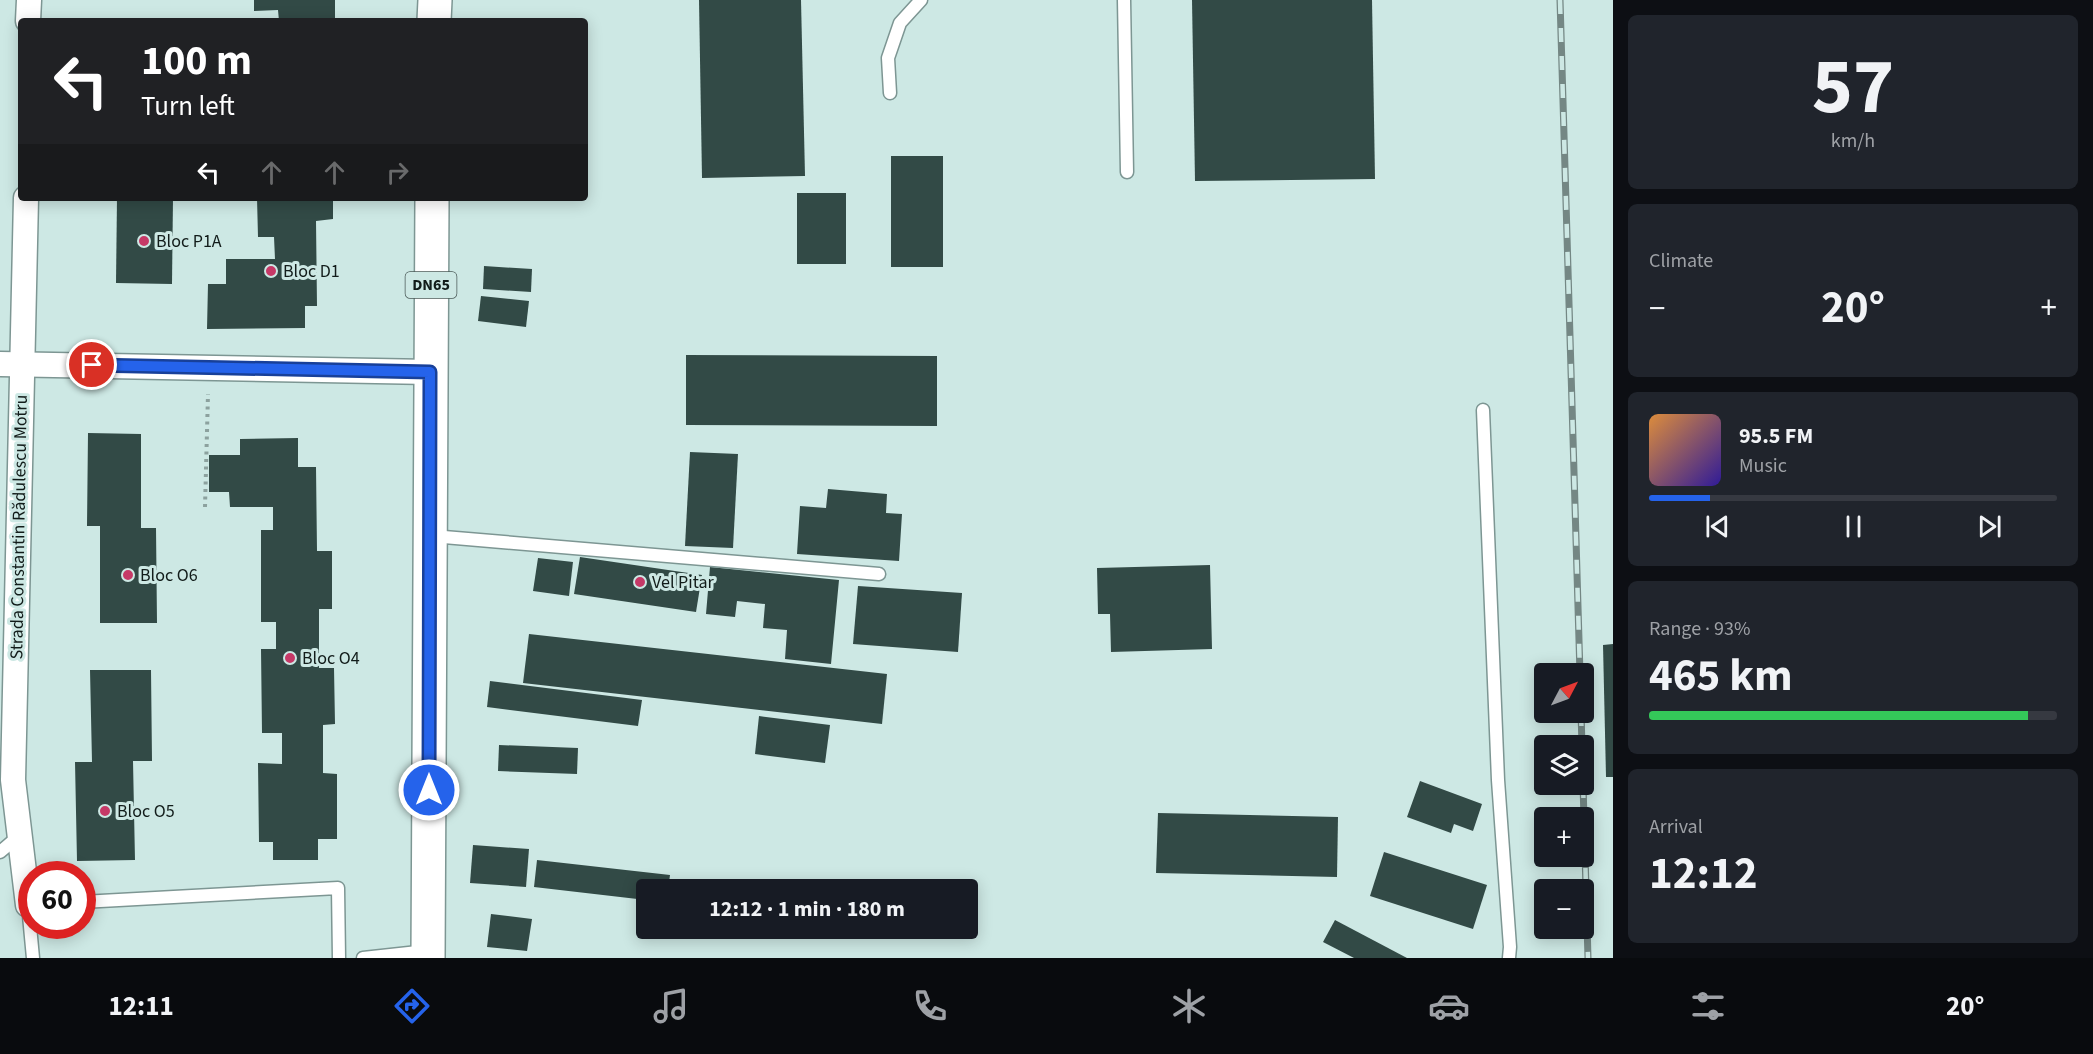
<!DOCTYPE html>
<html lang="en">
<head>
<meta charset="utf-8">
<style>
	:root { --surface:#171b24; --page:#20242c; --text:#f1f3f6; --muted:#9ea1a6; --line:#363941; --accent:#2563eb }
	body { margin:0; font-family:"Source Sans 3",sans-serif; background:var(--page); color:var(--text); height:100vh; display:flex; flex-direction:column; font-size:22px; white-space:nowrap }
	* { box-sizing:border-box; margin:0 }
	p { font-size:20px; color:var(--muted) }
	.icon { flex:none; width:33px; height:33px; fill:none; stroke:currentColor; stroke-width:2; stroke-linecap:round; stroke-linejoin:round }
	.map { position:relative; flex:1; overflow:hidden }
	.details { display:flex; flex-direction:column; gap:15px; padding:15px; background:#0d0f14; width:480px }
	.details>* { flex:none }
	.guide { position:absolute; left:18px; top:18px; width:570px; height:183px; border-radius:6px; box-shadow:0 3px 15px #0003; background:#202124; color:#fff; overflow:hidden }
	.needle { width:39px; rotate:49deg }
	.tools { position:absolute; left:1534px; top:663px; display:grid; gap:12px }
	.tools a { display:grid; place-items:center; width:60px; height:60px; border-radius:6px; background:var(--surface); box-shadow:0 3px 15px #0003; font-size:30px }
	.speed { position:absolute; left:18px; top:861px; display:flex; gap:12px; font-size:30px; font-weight:700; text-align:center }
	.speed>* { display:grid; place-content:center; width:78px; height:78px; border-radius:50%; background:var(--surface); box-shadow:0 3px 15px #0003; line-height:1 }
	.speed .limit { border:9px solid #d22; background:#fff; color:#111 }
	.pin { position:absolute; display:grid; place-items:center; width:51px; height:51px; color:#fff; margin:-26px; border:3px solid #fff; border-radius:50%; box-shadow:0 2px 6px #0007 }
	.me { position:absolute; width:66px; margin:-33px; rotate:0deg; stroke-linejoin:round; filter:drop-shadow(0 0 4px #0008) }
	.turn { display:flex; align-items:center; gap:21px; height:126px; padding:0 24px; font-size:27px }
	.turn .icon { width:78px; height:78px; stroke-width:2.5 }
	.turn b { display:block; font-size:42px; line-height:51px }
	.lanes { display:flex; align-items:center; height:57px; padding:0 24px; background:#0003; justify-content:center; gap:30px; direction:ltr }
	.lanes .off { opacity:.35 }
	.big { font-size:45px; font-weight:700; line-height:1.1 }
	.details .card { flex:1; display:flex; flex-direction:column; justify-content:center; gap:9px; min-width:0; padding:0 21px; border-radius:9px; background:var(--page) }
	.details .dial { align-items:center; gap:0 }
	.dial b { font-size:78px; line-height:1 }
	.song { display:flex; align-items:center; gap:18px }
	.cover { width:72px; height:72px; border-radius:9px; background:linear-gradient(135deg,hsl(30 70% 55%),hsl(250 70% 35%)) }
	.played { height:6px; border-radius:3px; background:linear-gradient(90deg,var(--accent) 15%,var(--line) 15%) }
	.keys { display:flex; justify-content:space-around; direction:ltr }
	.heat { display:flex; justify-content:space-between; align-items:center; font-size:33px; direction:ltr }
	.charge { height:9px; border-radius:4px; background:linear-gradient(90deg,#34c759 93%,var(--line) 0) }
	.trip { position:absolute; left:636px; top:879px; width:342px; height:60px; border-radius:6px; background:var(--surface); box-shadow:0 3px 15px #0003; font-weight:700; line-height:60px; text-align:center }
	.dock { display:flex; height:96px; justify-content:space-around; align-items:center; background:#090b0e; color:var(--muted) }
	.dock .icon { width:42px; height:42px }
	.dock .on { color:var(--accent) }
	.dock b { font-size:27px; color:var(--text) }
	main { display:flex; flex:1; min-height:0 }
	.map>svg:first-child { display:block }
	.building { fill:#324a46 }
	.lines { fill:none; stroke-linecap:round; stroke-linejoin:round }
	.service-casing { stroke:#7d9693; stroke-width:15 }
	.minor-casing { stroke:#7d9693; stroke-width:27 }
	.primary-casing { stroke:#7d9693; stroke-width:36 }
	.path { stroke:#8ca19e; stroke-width:4; stroke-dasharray:3 4.5; stroke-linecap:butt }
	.service { stroke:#fff; stroke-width:12 }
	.minor { stroke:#fff; stroke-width:24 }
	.primary { stroke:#fff; stroke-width:33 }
	.rail-casing { stroke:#748784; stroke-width:7 }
	.rail { stroke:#cde8e4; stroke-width:4.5; stroke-dasharray:14; stroke-linecap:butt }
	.route-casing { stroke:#184099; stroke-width:15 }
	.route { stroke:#2563eb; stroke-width:10 }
	.poi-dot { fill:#c63967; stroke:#cde8e4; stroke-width:2 }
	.labels { text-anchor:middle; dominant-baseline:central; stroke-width:6; stroke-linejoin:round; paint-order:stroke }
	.shield { fill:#cde8e4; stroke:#4a5957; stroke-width:1.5 }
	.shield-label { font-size:16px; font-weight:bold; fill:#121c1a }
	.poi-label { font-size:18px; fill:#121c1a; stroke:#cde8e4; text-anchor:start }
	.street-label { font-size:18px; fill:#121c1a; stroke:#cde8e4 }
</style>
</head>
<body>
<main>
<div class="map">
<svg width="1613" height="958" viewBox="0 0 1613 958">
	<rect width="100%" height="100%" fill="#cde8e4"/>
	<g class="building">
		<path d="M254,0H335V21H279L278,10L254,11Z"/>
		<path d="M699,0H801L805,176L702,178Z"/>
		<path d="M1192,0H1372L1375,179L1195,181Z"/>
		<rect x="891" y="156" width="52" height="111"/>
		<rect x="797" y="193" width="49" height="71"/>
		<path d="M117,198H173L172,284L116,283Z"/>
		<path d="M257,198H333V219L316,221L317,306H305V328L207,329L208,284H226V259H275L274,237H258Z"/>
		<path d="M484,266L532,269L531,292L483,289Z"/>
		<path d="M481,296L529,301L526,327L478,321Z"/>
		<path d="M686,355L937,356V426L686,425Z"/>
		<path d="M88,433L141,434V528H156L157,623H100V526H87Z"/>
		<path d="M298,438V467H316L317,551H332V609H319V668H334L335,724L323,725V773L337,774V839H318V860H273V842H259L258,763L282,764V733H262L261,649H276V622H261V530H273V507H230L229,492H209V455H240V439Z"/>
		<path d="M690,452L738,454L733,548L685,546Z"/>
		<path d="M828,489L887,494L886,513L902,514L899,561L797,554L800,506L826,508Z"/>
		<path d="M580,557L702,575L696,612L574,594Z"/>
		<path d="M538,558L573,562L569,596L533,591Z"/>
		<path d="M1210,565L1212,649L1111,652L1110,614H1098L1097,568Z"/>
		<path d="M710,567L839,580L831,664L785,659L787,630L763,628L765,604L737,601L735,617L706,614Z"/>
		<path d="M858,586L962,593L958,652L853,644Z"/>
		<path d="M529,634L887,674L882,724L523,683Z"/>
		<path d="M1613,644V777H1606L1603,645Z"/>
		<path d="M90,670H151L152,761H133L135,860L77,861L75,762H92Z"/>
		<path d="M490,681L642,700L638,726L487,707Z"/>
		<path d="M759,716L830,725L825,763L755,754Z"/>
		<path d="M499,745L578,748L577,774L498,771Z"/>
		<path d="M1420,781L1482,804L1473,831L1454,824L1451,833L1407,817Z"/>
		<path d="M1158,813L1338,817L1337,877L1156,873Z"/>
		<path d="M473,845L529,849L526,887L470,883Z"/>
		<path d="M1384,852L1487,885L1473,929L1370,896Z"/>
		<path d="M537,860L670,875L668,890H646V900L534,887Z"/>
		<path d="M491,914L532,919L527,951L487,947Z"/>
		<path d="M1335,920L1407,958H1354L1323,942Z"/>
	</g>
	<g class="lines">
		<g class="service-casing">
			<g id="service">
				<path d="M1124,0L1127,172"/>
				<path d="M890,93L888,58L900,23L921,0"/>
				<path d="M1483,410L1498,780L1510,947L1509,958"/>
				<path d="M432,536L879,574"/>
				<path d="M0,852L20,835"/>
				<path d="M82,902L338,888L339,958"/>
				<path d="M30,905H28L33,958"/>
				<path d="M363,958L427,951"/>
			</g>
		</g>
		<g class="minor-casing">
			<g id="minor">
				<path d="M28,21L29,0"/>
				<path d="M26,198L13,780L28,905"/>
				<path d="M0,364L430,372"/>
			</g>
		</g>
		<g class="primary-casing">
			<g id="primary">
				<path d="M434,21L435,0"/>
				<path d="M428,958L432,198"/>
			</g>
		</g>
		<path class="path" d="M205,507L208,394"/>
		<use href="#service" class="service"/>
		<use href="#minor" class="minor"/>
		<use href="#primary" class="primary"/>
		<g class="rail-casing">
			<g id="rail">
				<path d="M1560,0L1580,674"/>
				<path d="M1581,712L1582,746"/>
				<path d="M1583,784L1588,958"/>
			</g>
		</g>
		<use href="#rail" class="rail"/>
	</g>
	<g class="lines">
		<g class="route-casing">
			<path id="route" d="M92,365L430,372L429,790"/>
		</g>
		<use href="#route" class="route"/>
	</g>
	<g class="poi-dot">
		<circle cx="144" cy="241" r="6"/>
		<circle cx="271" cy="271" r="6"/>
		<circle cx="128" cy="575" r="6"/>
		<circle cx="640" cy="582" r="6"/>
		<circle cx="290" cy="658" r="6"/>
		<circle cx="105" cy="811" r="6"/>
	</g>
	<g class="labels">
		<rect class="shield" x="405.5" y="272" width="51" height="26" rx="4.5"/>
		<g class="shield-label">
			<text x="431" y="285">DN65</text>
		</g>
		<g class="poi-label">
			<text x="156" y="241">Bloc P1A</text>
			<text x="283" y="271">Bloc D1</text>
			<text x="140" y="575">Bloc O6</text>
			<text x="652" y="582">Vel Pitar</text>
			<text x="302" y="658">Bloc O4</text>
			<text x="117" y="811">Bloc O5</text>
		</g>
		<g class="street-label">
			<text transform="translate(19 527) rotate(-89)">Strada Constantin Rădulescu Motru</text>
		</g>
	</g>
</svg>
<div class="tools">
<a><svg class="needle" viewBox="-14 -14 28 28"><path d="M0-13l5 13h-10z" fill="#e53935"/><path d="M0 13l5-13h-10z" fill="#9ea1a6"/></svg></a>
<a><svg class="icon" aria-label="layers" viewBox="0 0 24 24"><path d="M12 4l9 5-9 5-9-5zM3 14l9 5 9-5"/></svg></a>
<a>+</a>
<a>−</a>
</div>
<div class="speed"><div class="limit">60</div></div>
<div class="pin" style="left:92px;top:365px;background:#d93025"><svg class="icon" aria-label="arrive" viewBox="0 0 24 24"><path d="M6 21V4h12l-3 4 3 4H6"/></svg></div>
<svg class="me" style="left:429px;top:790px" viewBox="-20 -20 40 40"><circle r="17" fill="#2563eb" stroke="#fff" stroke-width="3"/><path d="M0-11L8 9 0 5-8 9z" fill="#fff"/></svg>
<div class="trip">12:12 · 1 min · 180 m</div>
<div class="guide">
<div class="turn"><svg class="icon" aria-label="left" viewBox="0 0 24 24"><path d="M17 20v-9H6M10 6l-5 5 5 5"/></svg><div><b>100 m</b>Turn left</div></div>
<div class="lanes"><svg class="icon" aria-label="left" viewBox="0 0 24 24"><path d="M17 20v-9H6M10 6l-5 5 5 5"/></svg><svg class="icon off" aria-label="ahead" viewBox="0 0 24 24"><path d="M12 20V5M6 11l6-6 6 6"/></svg><svg class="icon off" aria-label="ahead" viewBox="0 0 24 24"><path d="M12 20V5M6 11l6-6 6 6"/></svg><svg class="icon off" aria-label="right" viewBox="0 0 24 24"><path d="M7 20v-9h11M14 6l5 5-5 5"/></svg></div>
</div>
</div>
<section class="details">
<div class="card dial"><b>57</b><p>km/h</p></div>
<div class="card"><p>Climate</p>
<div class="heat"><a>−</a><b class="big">20°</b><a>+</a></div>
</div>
<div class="card">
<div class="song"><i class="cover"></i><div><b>95.5 FM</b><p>Music</p></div></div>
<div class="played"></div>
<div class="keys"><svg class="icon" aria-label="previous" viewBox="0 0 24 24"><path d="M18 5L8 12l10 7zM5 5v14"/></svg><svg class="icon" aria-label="pause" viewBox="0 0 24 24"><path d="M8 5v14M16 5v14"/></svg><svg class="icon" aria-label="next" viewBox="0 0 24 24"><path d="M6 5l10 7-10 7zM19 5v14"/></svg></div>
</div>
<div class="card"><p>Range · 93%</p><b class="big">465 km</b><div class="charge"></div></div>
<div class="card"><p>Arrival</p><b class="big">12:12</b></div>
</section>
</main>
<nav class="dock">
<b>12:11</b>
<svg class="icon on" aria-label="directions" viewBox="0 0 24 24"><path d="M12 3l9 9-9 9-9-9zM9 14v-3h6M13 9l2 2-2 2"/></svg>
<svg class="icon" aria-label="music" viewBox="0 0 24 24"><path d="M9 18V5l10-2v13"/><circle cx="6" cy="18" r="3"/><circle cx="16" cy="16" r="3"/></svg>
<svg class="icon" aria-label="phone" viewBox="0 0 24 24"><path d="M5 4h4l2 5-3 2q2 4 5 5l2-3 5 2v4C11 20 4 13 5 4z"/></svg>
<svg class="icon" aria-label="climate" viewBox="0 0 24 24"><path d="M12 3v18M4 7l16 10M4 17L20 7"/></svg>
<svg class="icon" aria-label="car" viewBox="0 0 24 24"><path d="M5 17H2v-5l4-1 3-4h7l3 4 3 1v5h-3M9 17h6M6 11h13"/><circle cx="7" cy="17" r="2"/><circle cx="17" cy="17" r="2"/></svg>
<svg class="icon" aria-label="filters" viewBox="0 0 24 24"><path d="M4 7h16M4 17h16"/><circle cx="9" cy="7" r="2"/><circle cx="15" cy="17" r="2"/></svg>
<b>20°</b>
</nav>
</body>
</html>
